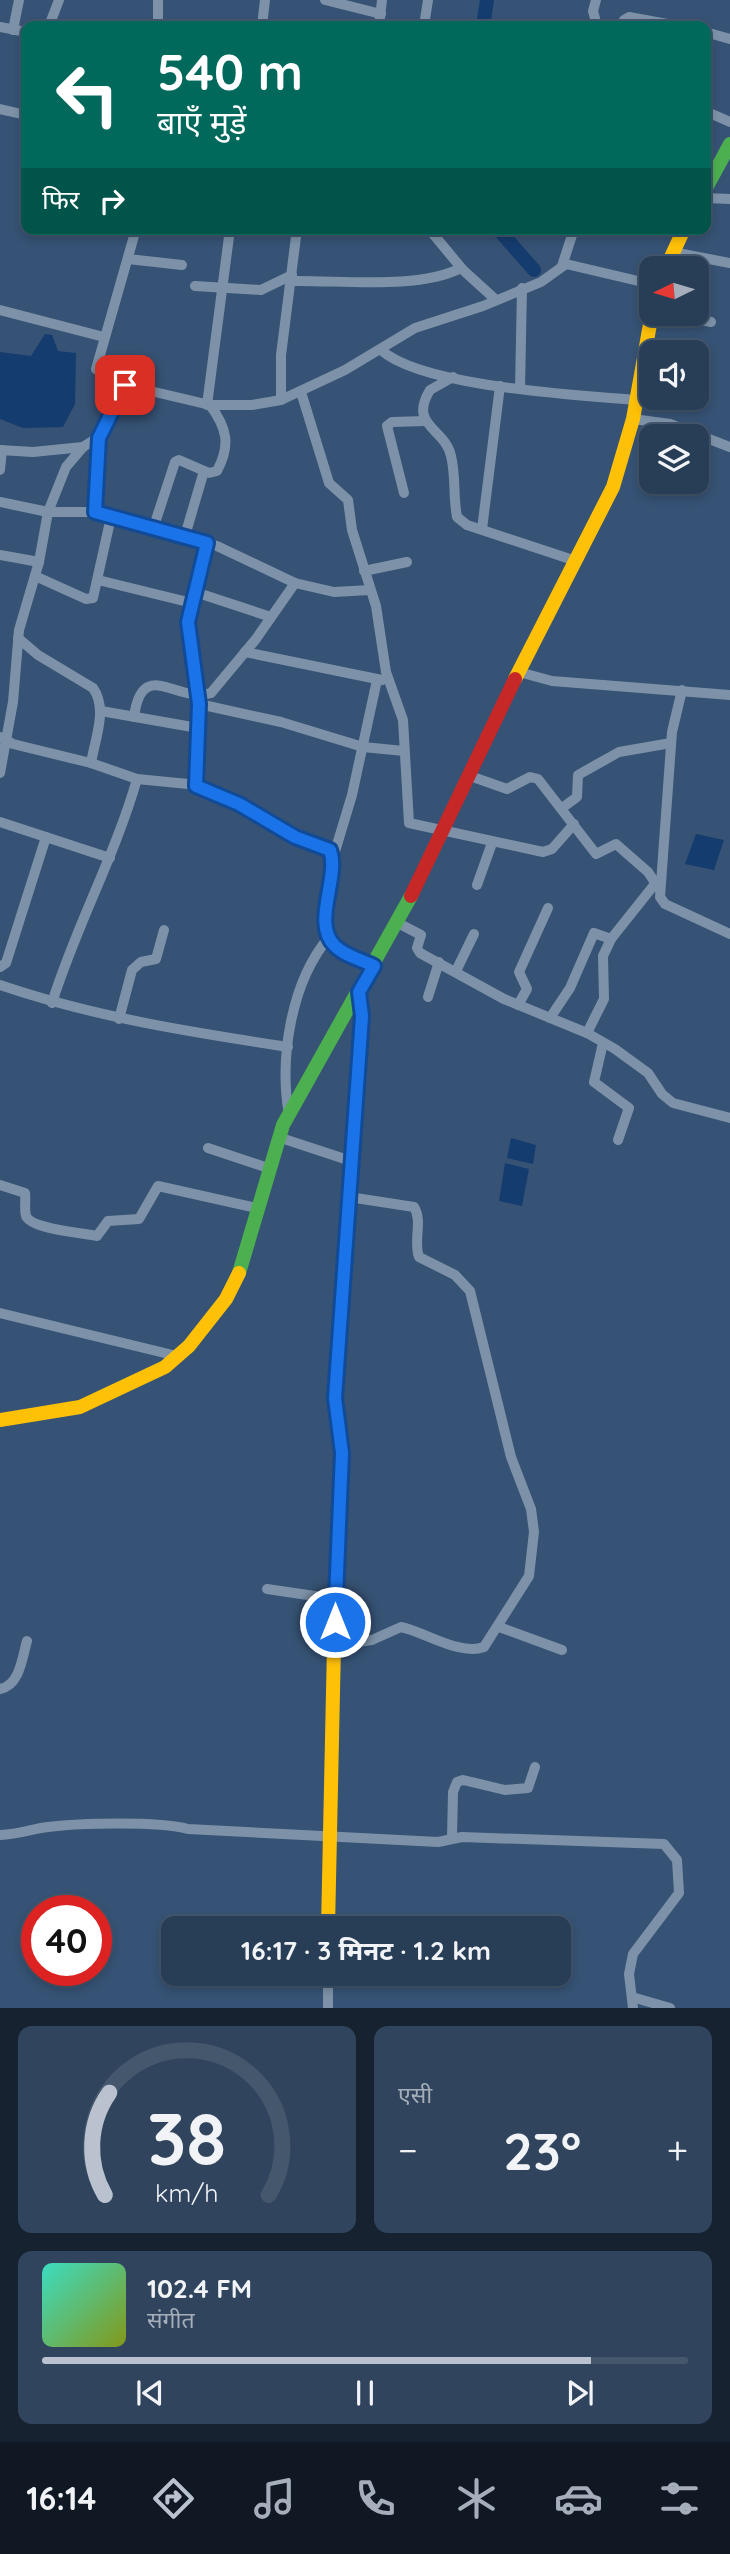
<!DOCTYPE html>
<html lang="hi">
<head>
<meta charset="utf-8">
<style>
	:root { --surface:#283e57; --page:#30455d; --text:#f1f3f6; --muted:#a5aeba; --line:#44576d; --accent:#b9c2ce }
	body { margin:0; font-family:Quicksand,"Noto Sans Devanagari",sans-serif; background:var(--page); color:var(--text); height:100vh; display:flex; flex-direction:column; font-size:26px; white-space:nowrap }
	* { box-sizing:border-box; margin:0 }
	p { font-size:23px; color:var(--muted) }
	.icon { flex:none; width:38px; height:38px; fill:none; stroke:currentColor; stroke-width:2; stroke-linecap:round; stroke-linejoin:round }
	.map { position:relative; height:2008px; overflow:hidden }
	.details { display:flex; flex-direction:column; gap:18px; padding:18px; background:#162230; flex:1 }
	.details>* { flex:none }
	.banner { position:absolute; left:21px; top:21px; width:690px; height:214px; border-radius:14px; box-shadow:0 4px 10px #0003,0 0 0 2px var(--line); background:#00695c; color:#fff; overflow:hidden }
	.needle { width:46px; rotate:265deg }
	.fabs { position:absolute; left:639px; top:256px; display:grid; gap:14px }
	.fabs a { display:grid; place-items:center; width:70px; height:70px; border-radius:14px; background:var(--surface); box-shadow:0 4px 10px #0003,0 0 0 2px var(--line); font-size:35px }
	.speed { position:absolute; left:21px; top:1895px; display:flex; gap:14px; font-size:35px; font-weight:700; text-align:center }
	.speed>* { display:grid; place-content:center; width:91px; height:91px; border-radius:50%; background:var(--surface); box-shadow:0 4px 10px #0003,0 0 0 2px var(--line); line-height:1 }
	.speed .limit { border:10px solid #d22; background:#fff; color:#111 }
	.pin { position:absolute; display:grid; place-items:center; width:60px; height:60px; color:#fff; margin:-30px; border-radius:14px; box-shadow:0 4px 10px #0006 }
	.me { position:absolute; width:77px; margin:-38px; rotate:0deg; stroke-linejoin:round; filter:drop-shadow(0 0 5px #0008) }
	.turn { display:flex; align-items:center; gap:24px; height:147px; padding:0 21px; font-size:32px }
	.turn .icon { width:91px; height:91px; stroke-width:2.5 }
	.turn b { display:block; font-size:49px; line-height:60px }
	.then { display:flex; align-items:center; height:66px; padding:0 21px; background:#0003; gap:14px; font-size:26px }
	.big { font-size:52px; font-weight:700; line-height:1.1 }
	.details .tile { flex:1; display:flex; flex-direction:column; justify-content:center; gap:10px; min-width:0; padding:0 24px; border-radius:14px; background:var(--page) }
	.details .dial { align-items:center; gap:0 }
	.dial svg { height:182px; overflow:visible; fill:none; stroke:var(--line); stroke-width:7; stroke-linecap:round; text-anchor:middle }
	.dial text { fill:var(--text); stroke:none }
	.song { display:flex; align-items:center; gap:21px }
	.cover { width:84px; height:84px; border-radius:10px; background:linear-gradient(135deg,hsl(170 70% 55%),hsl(70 70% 35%)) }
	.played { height:7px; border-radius:4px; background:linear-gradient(90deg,var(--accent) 85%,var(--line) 85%) }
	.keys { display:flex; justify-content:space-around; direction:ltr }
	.heat { display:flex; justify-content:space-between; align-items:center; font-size:38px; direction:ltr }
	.details .tiles { flex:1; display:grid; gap:18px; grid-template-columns:1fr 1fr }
	.tile:last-child { grid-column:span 2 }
	.trip { position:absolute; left:161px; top:1916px; width:410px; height:70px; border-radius:14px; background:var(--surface); box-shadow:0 4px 10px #0003,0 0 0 2px var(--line); font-weight:700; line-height:70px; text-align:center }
	.tabs { display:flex; height:112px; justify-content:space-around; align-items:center; background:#101923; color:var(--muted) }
	.tabs .icon { width:49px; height:49px }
	.tabs .current { color:var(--accent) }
	.tabs b { font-size:32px; color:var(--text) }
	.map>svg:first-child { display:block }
	.water { fill:#153c6e }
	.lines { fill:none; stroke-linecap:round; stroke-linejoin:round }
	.river { stroke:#153c6e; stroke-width:14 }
	.street { stroke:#7d92a8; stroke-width:10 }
	.fast { stroke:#4caf50; stroke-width:14 }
	.slow { stroke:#ffc107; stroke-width:14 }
	.jam { stroke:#c62828; stroke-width:14 }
	.route-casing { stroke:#114b97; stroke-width:18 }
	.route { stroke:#1a73e8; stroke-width:12 }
</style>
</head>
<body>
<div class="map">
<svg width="730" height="2008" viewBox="0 0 730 2008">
	<rect width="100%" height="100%" fill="#365274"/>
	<g class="water">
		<path d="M45,334L52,335L58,351L76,353L75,404L63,427L23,428L0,419V352L31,356Z"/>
		<path d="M696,834L724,840L714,870L685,864Z"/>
		<path d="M511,1138L536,1145L533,1164L507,1158Z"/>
		<path d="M505,1163L529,1169L522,1206L499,1201Z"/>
	</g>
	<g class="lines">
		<g class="river">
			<path d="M483,26L487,0"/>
			<path d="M498,229L534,270"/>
		</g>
		<g class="street">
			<path d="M158,0V26"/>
			<path d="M325,0L381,14"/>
			<path d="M596,0L593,11L597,26"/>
			<path d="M49,26L59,0"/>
			<path d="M262,26L265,0"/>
			<path d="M379,26L382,0"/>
			<path d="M424,26L428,0"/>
			<path d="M621,26L624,20L629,17L678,26"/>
			<path d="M0,27L26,32"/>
			<path d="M13,30L19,0"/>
			<path d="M705,32L730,39"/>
			<path d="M0,109L26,115"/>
			<path d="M705,111L730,122"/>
			<path d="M705,198L730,199"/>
			<path d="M136,229L96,369L125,385L210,405H252L281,400L345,370L415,328L483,306L541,282L566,264L651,284"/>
			<path d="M429,229L463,270L496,300"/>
			<path d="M672,252L730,263"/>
			<path d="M128,259L182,265"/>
			<path d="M562,266L574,229"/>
			<path d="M291,281C341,280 418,290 461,268"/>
			<path d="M195,286L261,290L292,275"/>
			<path d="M0,310L104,337"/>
			<path d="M669,313L711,322"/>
			<path d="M381,350C422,387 578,395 636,400"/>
			<path d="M453,377L430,390C408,426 445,428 451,456C456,476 453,497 457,517L467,525L576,561"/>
			<path d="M520,389L522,288"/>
			<path d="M301,392L329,483L348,500L352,530L376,606L386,672L403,720L409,823L543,852L552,849L574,824"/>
			<path d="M281,400V355L297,229"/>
			<path d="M207,405L230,229"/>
			<path d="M633,419L670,424L730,447"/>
			<path d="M0,450L33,452L83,447"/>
			<path d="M0,470L2,450"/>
			<path d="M404,493L387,426L392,422L425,421"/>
			<path d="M0,502L48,512H95L217,546L295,583L334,592L370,590"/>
			<path d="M95,512L99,438"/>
			<path d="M153,529L175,462L179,460L209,473L217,471C231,445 227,428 210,405"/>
			<path d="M482,529L500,386"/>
			<path d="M184,539L204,471"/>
			<path d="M0,555L39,562"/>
			<path d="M364,571L407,562"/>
			<path d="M35,576L86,599L93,598L111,517"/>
			<path d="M98,580L192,603"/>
			<path d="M195,592L271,617"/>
			<path d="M18,638L38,655L93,688C108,709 95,739 91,763"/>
			<path d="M245,652L382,680"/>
			<path d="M519,672L552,681L730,695"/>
			<path d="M682,690L672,732L660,897L665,904L730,934"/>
			<path d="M199,704L281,722L363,747L404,751"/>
			<path d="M101,711L198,728"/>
			<path d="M134,717C142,656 177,704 211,693L256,639L295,583"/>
			<path d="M0,737L13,744L91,763L137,779L188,784L212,791L295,837L325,846L330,850L333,867L326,913L329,937L343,952L374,966"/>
			<path d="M0,773L13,702L19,630L39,562L48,512L66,467L83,447L102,435L125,385"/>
			<path d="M470,776L507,789L530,777L538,779L596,854L616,844L648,872L660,890"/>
			<path d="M196,786L199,704L188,622L207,543"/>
			<path d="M562,808L577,797L578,775L619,752L671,743"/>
			<path d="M0,822L110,858"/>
			<path d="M333,858L352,795L377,680"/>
			<path d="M477,885L492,843"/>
			<path d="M398,923L421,935L417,948L420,953L504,999L587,1033L615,1049L648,1073L662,1094L673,1103L730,1118"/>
			<path d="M0,967L6,963L46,837"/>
			<path d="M456,971L474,934"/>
			<path d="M0,985C94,1017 190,1032 288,1047"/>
			<path d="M428,997L439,962"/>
			<path d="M52,1003C76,926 115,856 137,779"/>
			<path d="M518,1005L527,989L519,972L548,908"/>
			<path d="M550,1018L570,988L594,933L611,939"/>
			<path d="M119,1019L132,970L141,962L156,959L164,930"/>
			<path d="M587,1033L604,999L603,956L611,939L654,885"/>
			<path d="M603,1043L594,1082L629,1108L618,1140"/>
			<path d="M289,1115C279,1058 291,982 329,937"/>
			<path d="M278,1137L351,1161"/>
			<path d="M208,1148L268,1168"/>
			<path d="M0,1185L25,1193C26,1200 24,1209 26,1216C31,1229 83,1233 97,1236L108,1221L139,1219L158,1186L257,1208"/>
			<path d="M0,1313L177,1356"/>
			<path d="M267,1589L335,1599"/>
			<path d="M499,1627L562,1650"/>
			<path d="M336,1645L372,1640L401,1627C425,1632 460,1656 484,1647L529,1576L534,1532L531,1509L511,1457L470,1291L455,1275L419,1257C413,1241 423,1221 414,1207L349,1197"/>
			<path d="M0,1689C20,1685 22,1658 27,1641"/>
			<path d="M0,1835C20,1834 31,1829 48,1827C79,1823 159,1821 188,1829L438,1842L462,1837L664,1844L677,1860L679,1893L633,1954L629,1974L633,2008"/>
			<path d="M452,1838L453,1792L457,1782L463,1780L505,1790L528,1788L535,1767"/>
			<path d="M328,1974V2008"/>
			<path d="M632,1997L670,2008"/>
		</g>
		<g class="fast">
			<path d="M705,190L730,144"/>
			<path d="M239,1273L283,1125L411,896"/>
			<path d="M335,1598L342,1453L335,1398L362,1016L359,992"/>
		</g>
		<g class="slow">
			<path d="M666,268L684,229"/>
			<path d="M515,679L613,487L633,419L652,313"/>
			<path d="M0,1420L80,1407L165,1367L189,1346L226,1299L239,1273"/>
			<path d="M328,1928L335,1598"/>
		</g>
		<path class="jam" d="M411,896L515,679"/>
	</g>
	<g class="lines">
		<g class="route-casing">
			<path id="route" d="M125,385L99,438L95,512L207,543L188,622L199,704L196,786L239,804L295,837L330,850C340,878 311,923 335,946C345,956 362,960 374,966L359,992L362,1016L335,1398L342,1453L335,1622"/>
		</g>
		<use href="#route" class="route"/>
	</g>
</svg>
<div class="fabs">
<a><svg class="needle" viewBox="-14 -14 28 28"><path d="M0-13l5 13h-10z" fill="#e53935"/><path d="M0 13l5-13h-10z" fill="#a5aeba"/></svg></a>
<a><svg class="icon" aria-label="sound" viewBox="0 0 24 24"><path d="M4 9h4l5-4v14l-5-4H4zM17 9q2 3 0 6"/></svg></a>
<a><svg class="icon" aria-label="layers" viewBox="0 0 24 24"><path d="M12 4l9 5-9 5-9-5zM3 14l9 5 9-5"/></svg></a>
</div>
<div class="speed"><div class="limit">40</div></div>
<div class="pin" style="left:125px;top:385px;background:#d93025"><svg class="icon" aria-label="arrive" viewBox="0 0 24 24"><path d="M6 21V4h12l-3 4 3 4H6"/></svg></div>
<svg class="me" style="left:335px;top:1622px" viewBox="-20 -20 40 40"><circle r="17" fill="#1a73e8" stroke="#fff" stroke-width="3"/><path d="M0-11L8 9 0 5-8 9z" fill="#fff"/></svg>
<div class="trip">16:17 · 3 मिनट · 1.2 km</div>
<div class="banner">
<div class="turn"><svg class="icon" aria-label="left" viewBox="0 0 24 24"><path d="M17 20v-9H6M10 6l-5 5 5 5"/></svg><div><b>540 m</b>बाएँ मुड़ें</div></div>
<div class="then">फिर<svg class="icon" aria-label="right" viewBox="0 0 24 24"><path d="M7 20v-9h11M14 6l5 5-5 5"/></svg></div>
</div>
</div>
<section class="details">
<div class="tiles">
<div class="tile dial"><svg viewBox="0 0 100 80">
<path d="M14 69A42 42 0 1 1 86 69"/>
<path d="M14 69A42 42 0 0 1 16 24" stroke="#b9c2ce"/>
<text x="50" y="56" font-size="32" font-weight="700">38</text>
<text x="50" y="72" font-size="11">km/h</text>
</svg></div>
<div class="tile"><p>एसी</p>
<div class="heat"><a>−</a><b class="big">23°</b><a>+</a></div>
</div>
<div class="tile">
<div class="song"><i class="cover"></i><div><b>102.4 FM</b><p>संगीत</p></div></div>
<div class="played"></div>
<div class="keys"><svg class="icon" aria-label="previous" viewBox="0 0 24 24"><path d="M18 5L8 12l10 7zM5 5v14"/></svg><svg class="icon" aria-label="pause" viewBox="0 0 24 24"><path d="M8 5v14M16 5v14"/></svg><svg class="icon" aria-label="next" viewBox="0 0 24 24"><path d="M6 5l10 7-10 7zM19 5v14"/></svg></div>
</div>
</div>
</section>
<nav class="tabs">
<b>16:14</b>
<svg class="icon current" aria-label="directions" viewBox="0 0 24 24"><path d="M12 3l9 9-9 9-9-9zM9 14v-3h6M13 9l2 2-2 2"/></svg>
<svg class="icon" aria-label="music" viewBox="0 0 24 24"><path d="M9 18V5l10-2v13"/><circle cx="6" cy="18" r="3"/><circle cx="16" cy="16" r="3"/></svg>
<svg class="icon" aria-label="phone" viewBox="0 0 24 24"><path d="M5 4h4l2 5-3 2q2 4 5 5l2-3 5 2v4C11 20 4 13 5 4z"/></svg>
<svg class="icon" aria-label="climate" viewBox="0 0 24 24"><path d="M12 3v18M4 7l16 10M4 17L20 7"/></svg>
<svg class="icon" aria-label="car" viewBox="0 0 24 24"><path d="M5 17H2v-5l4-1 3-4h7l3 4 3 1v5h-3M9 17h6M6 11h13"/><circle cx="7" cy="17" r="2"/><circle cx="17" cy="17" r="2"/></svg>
<svg class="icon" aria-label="filters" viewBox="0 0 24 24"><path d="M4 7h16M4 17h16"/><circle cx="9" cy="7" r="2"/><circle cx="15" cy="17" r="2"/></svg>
</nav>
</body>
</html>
